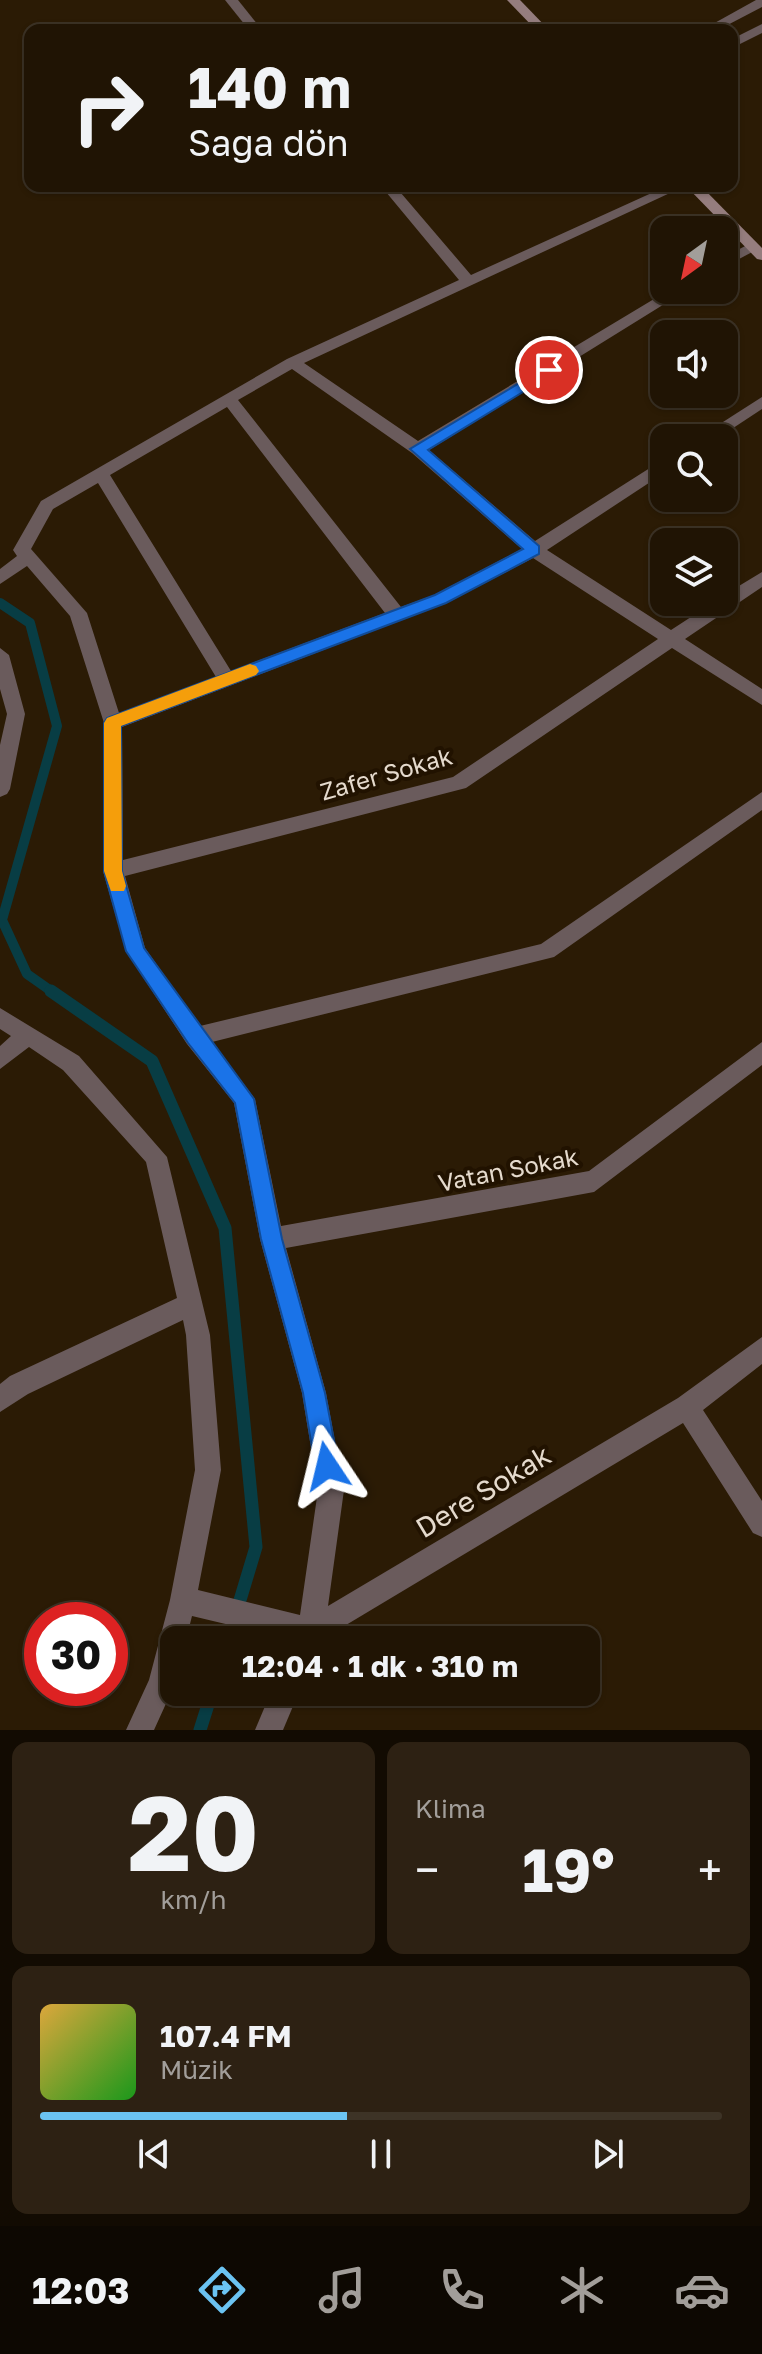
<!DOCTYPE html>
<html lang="tr">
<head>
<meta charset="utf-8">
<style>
	:root { --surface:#201404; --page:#2d2113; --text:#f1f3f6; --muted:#a29e9a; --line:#3d3326; --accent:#6bc3f2 }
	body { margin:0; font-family:"Golos Text",sans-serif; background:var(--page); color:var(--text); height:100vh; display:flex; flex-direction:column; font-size:30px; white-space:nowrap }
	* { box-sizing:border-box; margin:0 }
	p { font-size:26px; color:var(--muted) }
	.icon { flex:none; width:44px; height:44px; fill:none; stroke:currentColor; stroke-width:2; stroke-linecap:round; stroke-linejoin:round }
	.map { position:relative; height:1730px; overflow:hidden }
	.panel { display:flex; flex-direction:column; gap:12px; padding:12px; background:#120b02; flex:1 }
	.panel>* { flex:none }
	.top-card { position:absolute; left:24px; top:24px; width:714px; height:168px; border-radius:16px; box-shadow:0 2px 6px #0004,0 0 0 2px var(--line); background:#201404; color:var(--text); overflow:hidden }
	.needle { width:52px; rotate:213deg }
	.fabs { position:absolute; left:650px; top:216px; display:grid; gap:16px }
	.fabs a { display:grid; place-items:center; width:88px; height:88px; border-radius:16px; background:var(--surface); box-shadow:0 2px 6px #0004,0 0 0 2px var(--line); font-size:40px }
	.speed { position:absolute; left:24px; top:1602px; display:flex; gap:16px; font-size:40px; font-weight:700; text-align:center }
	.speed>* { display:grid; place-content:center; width:104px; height:104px; border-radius:50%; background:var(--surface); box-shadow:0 2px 6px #0004,0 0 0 2px var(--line); line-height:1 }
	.speed .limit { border:12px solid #d22; background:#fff; color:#111 }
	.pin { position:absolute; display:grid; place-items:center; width:68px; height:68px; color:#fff; margin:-34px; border:4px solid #fff; border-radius:50%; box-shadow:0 2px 8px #0007 }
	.me { position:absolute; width:88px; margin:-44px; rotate:350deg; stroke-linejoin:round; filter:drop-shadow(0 0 6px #0008) }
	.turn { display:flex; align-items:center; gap:28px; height:168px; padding:0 32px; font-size:36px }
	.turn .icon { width:104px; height:104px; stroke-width:2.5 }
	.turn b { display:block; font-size:56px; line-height:68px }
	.big { font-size:60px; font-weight:700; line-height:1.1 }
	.panel .tile { flex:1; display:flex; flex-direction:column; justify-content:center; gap:12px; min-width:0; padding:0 28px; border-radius:16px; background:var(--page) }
	.panel .dial { align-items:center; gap:0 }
	.dial b { font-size:104px; line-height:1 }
	.song { display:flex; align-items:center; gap:24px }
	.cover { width:96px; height:96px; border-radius:12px; background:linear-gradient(135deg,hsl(40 70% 55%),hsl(120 70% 35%)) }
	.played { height:8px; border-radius:4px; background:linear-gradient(90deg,var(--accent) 45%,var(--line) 45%) }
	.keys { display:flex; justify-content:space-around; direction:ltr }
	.heat { display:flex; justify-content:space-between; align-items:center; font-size:44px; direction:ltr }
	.panel .tiles { flex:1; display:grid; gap:12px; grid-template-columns:1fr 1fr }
	.tile:last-child { grid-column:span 2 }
	.trip { position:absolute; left:160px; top:1626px; width:440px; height:80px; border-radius:16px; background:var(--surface); box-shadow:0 2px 6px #0004,0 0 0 2px var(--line); font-weight:700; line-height:80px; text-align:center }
	.tab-bar { display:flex; height:128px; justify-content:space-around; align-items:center; background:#0d0802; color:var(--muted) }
	.tab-bar .icon { width:56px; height:56px }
	.tab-bar .active { color:var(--accent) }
	.tab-bar b { font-size:36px; color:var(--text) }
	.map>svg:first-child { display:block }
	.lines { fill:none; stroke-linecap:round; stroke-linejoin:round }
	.stream-far1 { stroke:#083d44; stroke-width:10 }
	.stream { stroke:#083d44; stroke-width:13 }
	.street { fill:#6a5b5c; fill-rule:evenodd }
	.secondary { fill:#957d7e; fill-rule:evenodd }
	.route { fill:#1a73e8; stroke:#114b97; stroke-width:2 }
	.slow { fill:#f59e0b }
	.labels { text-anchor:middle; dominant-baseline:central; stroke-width:8; stroke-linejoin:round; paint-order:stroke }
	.street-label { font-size:24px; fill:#e5dacd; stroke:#211200 }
	.near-street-label { font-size:28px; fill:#e5dacd; stroke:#211200 }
</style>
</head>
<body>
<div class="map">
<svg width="762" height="1730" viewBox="0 0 762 1730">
	<rect width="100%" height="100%" fill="#2b1b05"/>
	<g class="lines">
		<path class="stream-far1" d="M0,603L30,623L57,726L2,920L27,974L54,993"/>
		<g class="stream">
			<path d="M51,991L152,1061L225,1228L256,1547L228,1640"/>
			<path d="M200,1730L212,1692"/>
		</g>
		<g class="street">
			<path d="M225,0H238L262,30H249Z"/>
			<path d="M756,0H762V7L718,30H702Z"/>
			<path d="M762,24V33L732,48V39Z"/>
			<path d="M381,186H395L471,275L667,186H685L304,363L418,441L669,290H687L429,450L535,541L664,459V473L547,550L671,630L714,602H724V595L762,572V587L685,639L762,689V705L672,648L466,788L125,876L145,948L200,1026L541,944L762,792V810L554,957L212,1042L255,1099L281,1226L589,1171L762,1042V1065L594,1192L286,1248L326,1393L344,1490L328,1606L678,1398L762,1337V1364L703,1410L762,1501V1537L753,1533L683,1423L321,1640H293L192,1616L186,1640H174V1686L154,1730H126L149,1680L170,1600L195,1470L186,1335L183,1320L28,1394L0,1412V1384L10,1376L177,1298L146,1162L63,1070L29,1047L0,1069V1046L11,1036L0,1029V1008L79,1056L167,1157L210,1335L221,1470L198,1590L300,1615L318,1490L302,1393L260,1239L234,1103L187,1044L126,951L103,871L104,723L70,616L27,566L0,584V569L17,556L13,550L41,501L287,359L459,280ZM292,369L412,453L522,549L434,595L401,607L238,400ZM227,407L385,613L231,671L110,475ZM98,483L216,677L119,713L87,613L31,549L53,509ZM533,558L658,639L453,777L123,860L122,727L446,603Z"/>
			<path d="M751,243L756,244V250L724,267V257Z"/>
			<path d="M762,397V409L718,438H698Z"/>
			<path d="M0,648L9,655L25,714L10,789L7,794L0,797V745L7,714L0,689Z"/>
			<path d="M271,1692H299L283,1730H255Z"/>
		</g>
		<g class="secondary">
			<path d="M507,0H520L549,30H536Z"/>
			<path d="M686,186H701L762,248V260L757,259Z"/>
		</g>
	</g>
	<path class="route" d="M549,365L556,370L554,373L428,450L539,546V554L446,603L121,726L122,871L144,948L254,1099L282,1239L325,1393L339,1466L335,1474L327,1477L319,1474L315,1466L303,1393L261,1239L235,1103L188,1043L126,951L104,871V723L107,718L435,595L523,549L410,449Z"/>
	<path class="slow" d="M250,664L256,666L259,671L256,675L121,726L122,871L126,886L124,891H111L104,871V723L107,718Z"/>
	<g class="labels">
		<g class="street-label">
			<text transform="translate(386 773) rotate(-16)">Zafer Sokak</text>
			<text transform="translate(508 1169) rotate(-11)">Vatan Sokak</text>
		</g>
		<g class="near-street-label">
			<text transform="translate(483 1491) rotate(-31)">Dere Sokak</text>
		</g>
	</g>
</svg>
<div class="fabs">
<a><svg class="needle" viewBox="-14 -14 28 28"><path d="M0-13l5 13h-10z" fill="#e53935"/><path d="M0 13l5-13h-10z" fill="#a29e9a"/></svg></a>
<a><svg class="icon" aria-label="sound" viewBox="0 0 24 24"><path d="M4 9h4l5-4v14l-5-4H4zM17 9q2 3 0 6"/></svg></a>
<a><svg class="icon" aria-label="search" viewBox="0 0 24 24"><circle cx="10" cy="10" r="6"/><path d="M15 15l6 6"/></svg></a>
<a><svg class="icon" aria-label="layers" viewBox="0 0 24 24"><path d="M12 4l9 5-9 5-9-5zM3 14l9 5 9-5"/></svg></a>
</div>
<div class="speed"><div class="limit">30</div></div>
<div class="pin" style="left:549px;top:370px;background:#d93025"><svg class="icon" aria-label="arrive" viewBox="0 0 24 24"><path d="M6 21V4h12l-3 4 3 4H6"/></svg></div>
<svg class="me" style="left:327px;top:1466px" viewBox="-20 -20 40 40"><path d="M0-17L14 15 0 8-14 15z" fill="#1a73e8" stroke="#fff" stroke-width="4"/></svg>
<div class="trip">12:04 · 1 dk · 310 m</div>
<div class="top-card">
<div class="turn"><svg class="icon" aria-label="right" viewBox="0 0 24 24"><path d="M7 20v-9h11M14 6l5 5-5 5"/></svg><div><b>140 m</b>Sağa dön</div></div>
</div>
</div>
<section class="panel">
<div class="tiles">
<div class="tile dial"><b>20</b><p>km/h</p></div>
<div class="tile"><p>Klima</p>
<div class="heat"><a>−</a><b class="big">19°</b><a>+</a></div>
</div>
<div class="tile">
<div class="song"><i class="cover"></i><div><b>107.4 FM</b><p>Müzik</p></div></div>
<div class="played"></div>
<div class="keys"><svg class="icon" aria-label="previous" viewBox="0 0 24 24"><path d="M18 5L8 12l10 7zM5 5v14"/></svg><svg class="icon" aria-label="pause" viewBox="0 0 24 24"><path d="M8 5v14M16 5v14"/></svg><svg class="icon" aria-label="next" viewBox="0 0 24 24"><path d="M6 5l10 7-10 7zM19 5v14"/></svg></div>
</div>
</div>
</section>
<nav class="tab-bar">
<b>12:03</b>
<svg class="icon active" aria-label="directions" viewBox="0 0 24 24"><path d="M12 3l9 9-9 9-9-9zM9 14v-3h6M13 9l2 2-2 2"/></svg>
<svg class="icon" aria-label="music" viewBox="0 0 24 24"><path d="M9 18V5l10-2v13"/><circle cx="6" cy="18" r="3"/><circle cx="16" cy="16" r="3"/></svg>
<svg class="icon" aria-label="phone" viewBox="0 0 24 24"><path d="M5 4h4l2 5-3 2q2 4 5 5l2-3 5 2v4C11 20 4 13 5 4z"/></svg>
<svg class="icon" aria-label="climate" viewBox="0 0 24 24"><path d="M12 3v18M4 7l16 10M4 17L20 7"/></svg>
<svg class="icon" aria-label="car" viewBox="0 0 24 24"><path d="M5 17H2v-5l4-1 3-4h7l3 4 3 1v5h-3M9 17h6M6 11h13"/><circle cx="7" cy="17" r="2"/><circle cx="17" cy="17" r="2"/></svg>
</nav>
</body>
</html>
